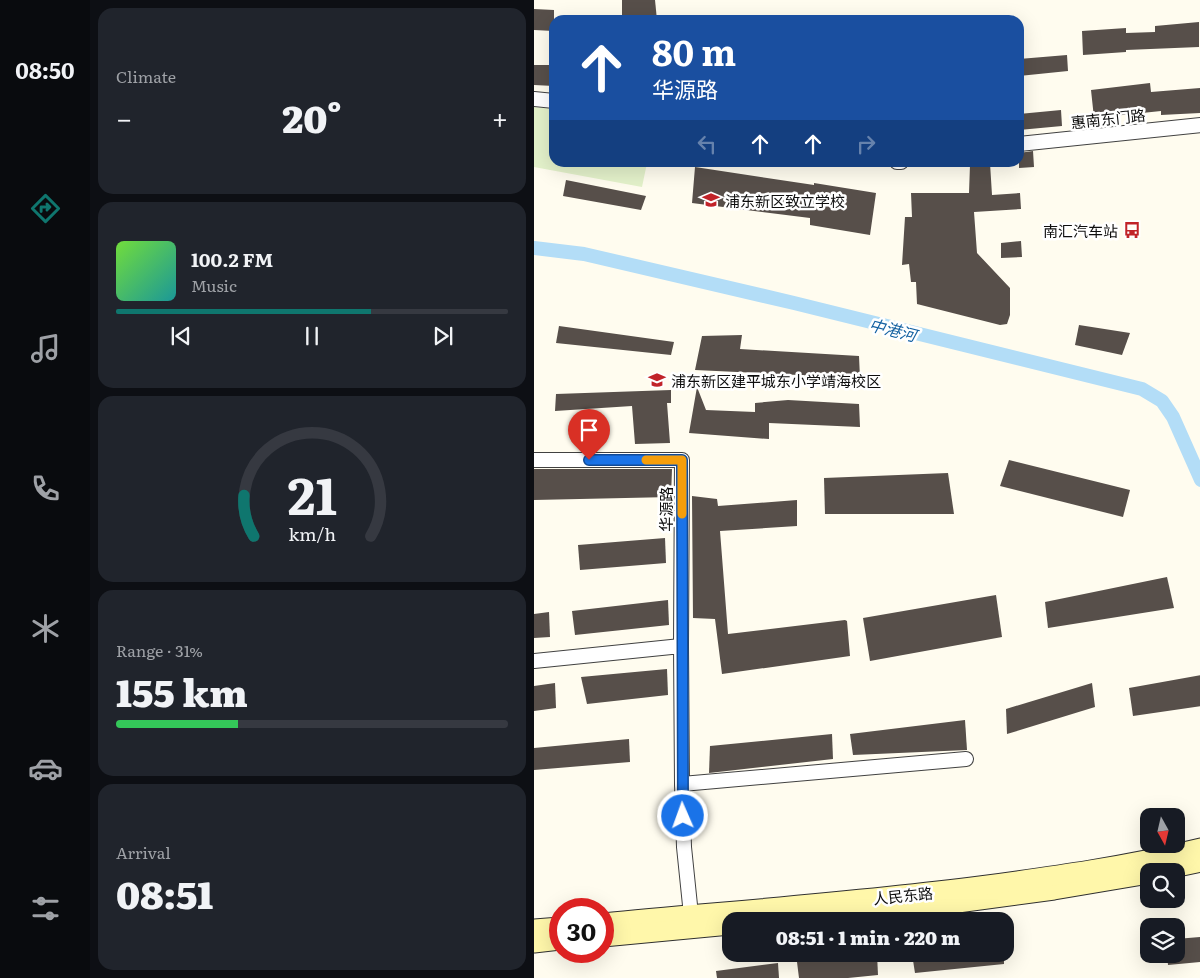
<!DOCTYPE html>
<html lang="en">
<head>
<meta charset="utf-8">
<style>
	:root { --surface:#171b24; --page:#20242c; --text:#f1f3f6; --muted:#9ea1a6; --line:#363941; --accent:#0f766e }
	body { margin:0; font-family:Literata,"Noto Sans SC",serif; background:var(--page); color:var(--text); height:100vh; display:flex; flex-direction:column; font-size:19px; white-space:nowrap }
	* { box-sizing:border-box; margin:0 }
	p { font-size:16px; color:var(--muted) }
	.icon { flex:none; width:28px; height:28px; fill:none; stroke:currentColor; stroke-width:2; stroke-linecap:round; stroke-linejoin:round }
	.map { position:relative; flex:1; overflow:hidden }
	.panel { display:flex; flex-direction:column; gap:8px; padding:8px; background:#0d0f14; width:444px }
	.panel>* { flex:none }
	.banner { position:absolute; left:15px; top:15px; width:475px; height:152px; border-radius:15px; box-shadow:0 5px 20px #0002; background:#1a4fa0; color:#fff; overflow:hidden }
	.needle { width:32px; rotate:172deg }
	.fabs { position:absolute; left:606px; top:808px; display:grid; gap:10px }
	.fabs a { display:grid; place-items:center; width:45px; height:45px; border-radius:10px; background:var(--surface); box-shadow:0 5px 20px #0002; font-size:25px }
	.speed { position:absolute; left:15px; top:898px; display:flex; gap:10px; font-size:25px; font-weight:700; text-align:center }
	.speed>* { display:grid; place-content:center; width:65px; height:65px; border-radius:50%; background:var(--surface); box-shadow:0 5px 20px #0002; line-height:1 }
	.speed .limit { border:8px solid #d22; background:#fff; color:#111 }
	.pin { position:absolute; display:grid; place-items:center; width:42px; height:42px; color:#fff; margin:-51px -21px; border-radius:50% 50% 50% 0; rotate:-45deg; box-shadow:0 0 5px #0007 }
	.pin .icon { rotate:45deg }
	.me { position:absolute; width:55px; margin:-28px; rotate:358deg; stroke-linejoin:round; filter:drop-shadow(0 0 4px #0008) }
	.turn { display:flex; align-items:center; gap:18px; height:105px; padding:0 20px; font-size:22px }
	.turn .icon { width:65px; height:65px; stroke-width:2.5 }
	.turn b { display:block; font-size:35px; line-height:42px }
	.lanes { display:flex; align-items:center; height:48px; padding:0 20px; background:#0003; justify-content:center; gap:25px; direction:ltr }
	.lanes .off { opacity:.35 }
	.big { font-size:38px; font-weight:800; line-height:1.1 }
	.panel .tile { flex:1; display:flex; flex-direction:column; justify-content:center; gap:8px; min-width:0; padding:0 18px; border-radius:15px; background:var(--page) }
	.panel .dial { align-items:center; gap:0 }
	.dial svg { height:130px; overflow:visible; fill:none; stroke:var(--line); stroke-width:7; stroke-linecap:round; text-anchor:middle }
	.dial text { fill:var(--text); stroke:none }
	.song { display:flex; align-items:center; gap:15px }
	.cover { width:60px; height:60px; border-radius:8px; background:linear-gradient(135deg,hsl(100 70% 55%),hsl(180 70% 35%)) }
	.played { height:5px; border-radius:2px; background:linear-gradient(90deg,var(--accent) 65%,var(--line) 65%) }
	.keys { display:flex; justify-content:space-around; direction:ltr }
	.heat { display:flex; justify-content:space-between; align-items:center; font-size:28px; direction:ltr }
	.charge { height:8px; border-radius:4px; background:linear-gradient(90deg,#34c759 31%,var(--line) 0) }
	.trip { position:absolute; left:188px; top:912px; width:292px; height:50px; border-radius:15px; background:var(--surface); box-shadow:0 5px 20px #0002; font-weight:800; line-height:50px; text-align:center }
	main { display:flex; flex:1; min-height:0 }
	.tabs { display:flex; flex-direction:column; width:90px; justify-content:space-around; align-items:center; background:#090b0e; color:var(--muted) }
	.tabs .icon { width:35px; height:35px }
	.tabs .current { color:var(--accent) }
	.tabs b { font-size:22px; color:var(--text) }
	.map>svg:first-child { display:block }
	.pitch { fill:#e3f1ca }
	.lines { fill:none; stroke-linecap:round; stroke-linejoin:round }
	.canal { stroke:#b3ddf7; stroke-width:14 }
	.building { fill:#574f4a }
	.street-casing { stroke:#414141; stroke-width:16 }
	.secondary-casing { stroke:#303030; stroke-width:21 }
	.street { stroke:#fff; stroke-width:14 }
	.secondary { stroke:#fff7aa; stroke-width:19 }
	.route-casing { stroke:#114b97; stroke-width:12 }
	.route { stroke:#1a73e8; stroke-width:9 }
	.slow { stroke:#f59e0b; stroke-width:9 }
	.labels { text-anchor:middle; dominant-baseline:central; stroke-width:5; stroke-linejoin:round; paint-order:stroke }
	.street-label { font-size:15px; fill:#0e0e0e; stroke:#fff }
	.poi-label { font-size:15px; fill:#0e0e0e; stroke:#fff; text-anchor:start }
	.water-label { font-size:16px; font-style:italic; fill:#1562a2; stroke:#fff }
</style>
</head>
<body>
<main>
<nav class="tabs">
<b>08:50</b>
<svg class="icon current" aria-label="directions" viewBox="0 0 24 24"><path d="M12 3l9 9-9 9-9-9zM9 14v-3h6M13 9l2 2-2 2"/></svg>
<svg class="icon" aria-label="music" viewBox="0 0 24 24"><path d="M9 18V5l10-2v13"/><circle cx="6" cy="18" r="3"/><circle cx="16" cy="16" r="3"/></svg>
<svg class="icon" aria-label="phone" viewBox="0 0 24 24"><path d="M5 4h4l2 5-3 2q2 4 5 5l2-3 5 2v4C11 20 4 13 5 4z"/></svg>
<svg class="icon" aria-label="climate" viewBox="0 0 24 24"><path d="M12 3v18M4 7l16 10M4 17L20 7"/></svg>
<svg class="icon" aria-label="car" viewBox="0 0 24 24"><path d="M5 17H2v-5l4-1 3-4h7l3 4 3 1v5h-3M9 17h6M6 11h13"/><circle cx="7" cy="17" r="2"/><circle cx="17" cy="17" r="2"/></svg>
<svg class="icon" aria-label="filters" viewBox="0 0 24 24"><path d="M4 7h16M4 17h16"/><circle cx="9" cy="7" r="2"/><circle cx="15" cy="17" r="2"/></svg>
</nav>
<section class="panel">
<div class="tile"><p>Climate</p>
<div class="heat"><a>−</a><b class="big">20°</b><a>+</a></div>
</div>
<div class="tile">
<div class="song"><i class="cover"></i><div><b>100.2 FM</b><p>Music</p></div></div>
<div class="played"></div>
<div class="keys"><svg class="icon" aria-label="previous" viewBox="0 0 24 24"><path d="M18 5L8 12l10 7zM5 5v14"/></svg><svg class="icon" aria-label="pause" viewBox="0 0 24 24"><path d="M8 5v14M16 5v14"/></svg><svg class="icon" aria-label="next" viewBox="0 0 24 24"><path d="M6 5l10 7-10 7zM19 5v14"/></svg></div>
</div>
<div class="tile dial"><svg viewBox="0 0 100 80">
<path d="M14 69A42 42 0 1 1 86 69"/>
<path d="M14 69A42 42 0 0 1 8 44" stroke="#0f766e"/>
<text x="50" y="56" font-size="32" font-weight="700">21</text>
<text x="50" y="72" font-size="11">km/h</text>
</svg></div>
<div class="tile"><p>Range · 31%</p><b class="big">155 km</b><div class="charge"></div></div>
<div class="tile"><p>Arrival</p><b class="big">08:51</b></div>
</section>
<div class="map">
<svg width="667" height="978" viewBox="0 0 667 978">
	<rect width="100%" height="100%" fill="#fffcef"/>
	<path class="pitch" d="M0,107L20,109V162L113,163L108,187L0,167Z"/>
	<g class="lines">
		<path class="canal" d="M0,248L50,254L260,303L608,389L628,401L639,417L667,480"/>
	</g>
	<g class="building">
		<path d="M88,0H121L123,20H88Z"/>
		<path d="M0,9L20,10V31L0,30Z"/>
		<path d="M665,22V47L592,50V52L549,55L548,31L592,28V33L621,32V26Z"/>
		<path d="M533,55L534,71L485,76V59Z"/>
		<path d="M0,65H20V86L0,85Z"/>
		<path d="M616,83L617,92L667,88V113L627,115V111L560,118L557,90Z"/>
		<path d="M527,110L528,126L485,130V114Z"/>
		<path d="M499,151L500,167L485,168V153Z"/>
		<path d="M456,163L458,195L486,193L487,209L440,212L443,253L476,288V315L473,324L466,325L383,304L382,282H377L375,264L368,265L371,217H378L377,193H435L436,165Z"/>
		<path d="M161,167L280,185V183L342,193L336,235L276,225V218L158,203Z"/>
		<path d="M32,180L112,196L107,210L29,196Z"/>
		<path d="M487,241L488,257L467,258V243Z"/>
		<path d="M545,325L596,333L588,355L541,345Z"/>
		<path d="M25,326L140,342L137,355L22,343Z"/>
		<path d="M208,335L206,349L325,356L326,378L161,370L168,336Z"/>
		<path d="M163,387L172,410L221,412V403L254,400L325,404L326,427L235,423V439L155,433Z"/>
		<path d="M137,390V403H133L136,443L101,444L98,406L21,411L22,394Z"/>
		<path d="M475,460L596,490L589,517L466,486Z"/>
		<path d="M0,469H138L137,497L0,500Z"/>
		<path d="M414,473L420,514H291L290,478Z"/>
		<path d="M158,496L183,499L184,506L263,500V526L186,531L194,634L311,620L313,621L316,656L188,674L181,619L159,618Z"/>
		<path d="M131,538L132,563L46,570L44,545Z"/>
		<path d="M633,577L640,608L514,628L511,602Z"/>
		<path d="M462,595L468,637L336,661L329,618Z"/>
		<path d="M134,600L135,625L41,635L38,611Z"/>
		<path d="M15,612L16,637L0,638V614Z"/>
		<path d="M133,669L134,695L53,704L47,677Z"/>
		<path d="M667,675V706L599,716L595,688Z"/>
		<path d="M21,683L22,708L0,711V686Z"/>
		<path d="M558,683L561,707L473,734L472,709Z"/>
		<path d="M431,720L433,750L319,755L316,734Z"/>
		<path d="M298,734L299,759L175,773L176,746Z"/>
		<path d="M95,739L96,762L0,770V748Z"/>
		<path d="M667,937V962L634,965L633,954H642V939Z"/>
		<path d="M331,954H343L344,975L314,978H265L263,962Z"/>
		<path d="M378,954H470V964L381,973Z"/>
		<path d="M244,963L245,978H183L182,971Z"/>
	</g>
	<g class="lines">
		<g class="street-casing">
			<g id="street">
				<path d="M0,99L20,101"/>
				<path d="M485,144L667,125"/>
				<path d="M363,162H367"/>
				<path d="M0,460H148L147,646"/>
				<path d="M0,661L147,646L148,784L432,759"/>
				<path d="M148,784L150,847L157,915"/>
			</g>
		</g>
		<g class="secondary-casing">
			<g id="secondary">
				<path d="M625,871L667,862"/>
				<path d="M237,921L416,904L520,890L615,874"/>
				<path d="M69,923C195,911 321,902 446,886C520,876 593,866 667,848"/>
				<path d="M0,929L26,927"/>
				<path d="M69,937L196,925"/>
				<path d="M0,943L26,940"/>
			</g>
		</g>
		<use href="#street" class="street"/>
		<use href="#secondary" class="secondary"/>
	</g>
	<g class="lines">
		<g class="route-casing">
			<path id="route" d="M55,460H148L149,816"/>
		</g>
		<use href="#route" class="route"/>
		<path class="slow" d="M112,460H148V514"/>
	</g>
	<defs>
		<g id="school-bare" transform="scale(1.35)"><path d="M0-5L7-2L0 1L-7-2ZM-4 1L0 2.5L4 1V4Q0 6-4 4Z" fill="#c12329" stroke="#fff" stroke-width="2.5" paint-order="stroke"/></g>
		<g id="bus-bare" transform="scale(1.35)"><path d="M-5-6H5V4H4V6H2V4H-2V6H-4V4H-5ZM-3.5-4V0h7V-4ZM-3.5 1.2v1.5H-2V1.2ZM2 1.2v1.5H3.5V1.2Z" fill="#c12329" stroke="#fff" stroke-width="2.5" paint-order="stroke"/></g>
	</defs>
	<g fill-rule="evenodd">
		<use href="#school-bare" x="177" y="200"/>
		<use href="#bus-bare" x="598" y="230"/>
		<use href="#school-bare" x="123" y="380"/>
	</g>
	<g class="labels">
		<g class="street-label">
			<text transform="translate(574 118) rotate(-6)">惠南东门路</text>
			<text transform="translate(131 509) rotate(-90)">华源路</text>
			<text transform="translate(369 895) rotate(-6)">人民东路</text>
		</g>
		<g class="poi-label">
			<text x="191" y="200">浦东新区致立学校</text>
			<text x="584" y="230" text-anchor="end">南汇汽车站</text>
			<text x="137" y="380">浦东新区建平城东小学靖海校区</text>
		</g>
		<g class="water-label">
			<text transform="translate(359 329) rotate(14)">中港河</text>
		</g>
	</g>
</svg>
<div class="fabs">
<a><svg class="needle" viewBox="-14 -14 28 28"><path d="M0-13l5 13h-10z" fill="#e53935"/><path d="M0 13l5-13h-10z" fill="#9ea1a6"/></svg></a>
<a><svg class="icon" aria-label="search" viewBox="0 0 24 24"><circle cx="10" cy="10" r="6"/><path d="M15 15l6 6"/></svg></a>
<a><svg class="icon" aria-label="layers" viewBox="0 0 24 24"><path d="M12 4l9 5-9 5-9-5zM3 14l9 5 9-5"/></svg></a>
</div>
<div class="speed"><div class="limit">30</div></div>
<div class="pin" style="left:55px;top:460px;background:#d93025"><svg class="icon" aria-label="arrive" viewBox="0 0 24 24"><path d="M6 21V4h12l-3 4 3 4H6"/></svg></div>
<svg class="me" style="left:149px;top:816px" viewBox="-20 -20 40 40"><circle r="17" fill="#1a73e8" stroke="#fff" stroke-width="3"/><path d="M0-11L8 9 0 5-8 9z" fill="#fff"/></svg>
<div class="trip">08:51 · 1 min · 220 m</div>
<div class="banner">
<div class="turn"><svg class="icon" aria-label="ahead" viewBox="0 0 24 24"><path d="M12 20V5M6 11l6-6 6 6"/></svg><div><b>80 m</b>华源路</div></div>
<div class="lanes"><svg class="icon off" aria-label="left" viewBox="0 0 24 24"><path d="M17 20v-9H6M10 6l-5 5 5 5"/></svg><svg class="icon" aria-label="ahead" viewBox="0 0 24 24"><path d="M12 20V5M6 11l6-6 6 6"/></svg><svg class="icon" aria-label="ahead" viewBox="0 0 24 24"><path d="M12 20V5M6 11l6-6 6 6"/></svg><svg class="icon off" aria-label="right" viewBox="0 0 24 24"><path d="M7 20v-9h11M14 6l5 5-5 5"/></svg></div>
</div>
</div>
</main>
</body>
</html>
